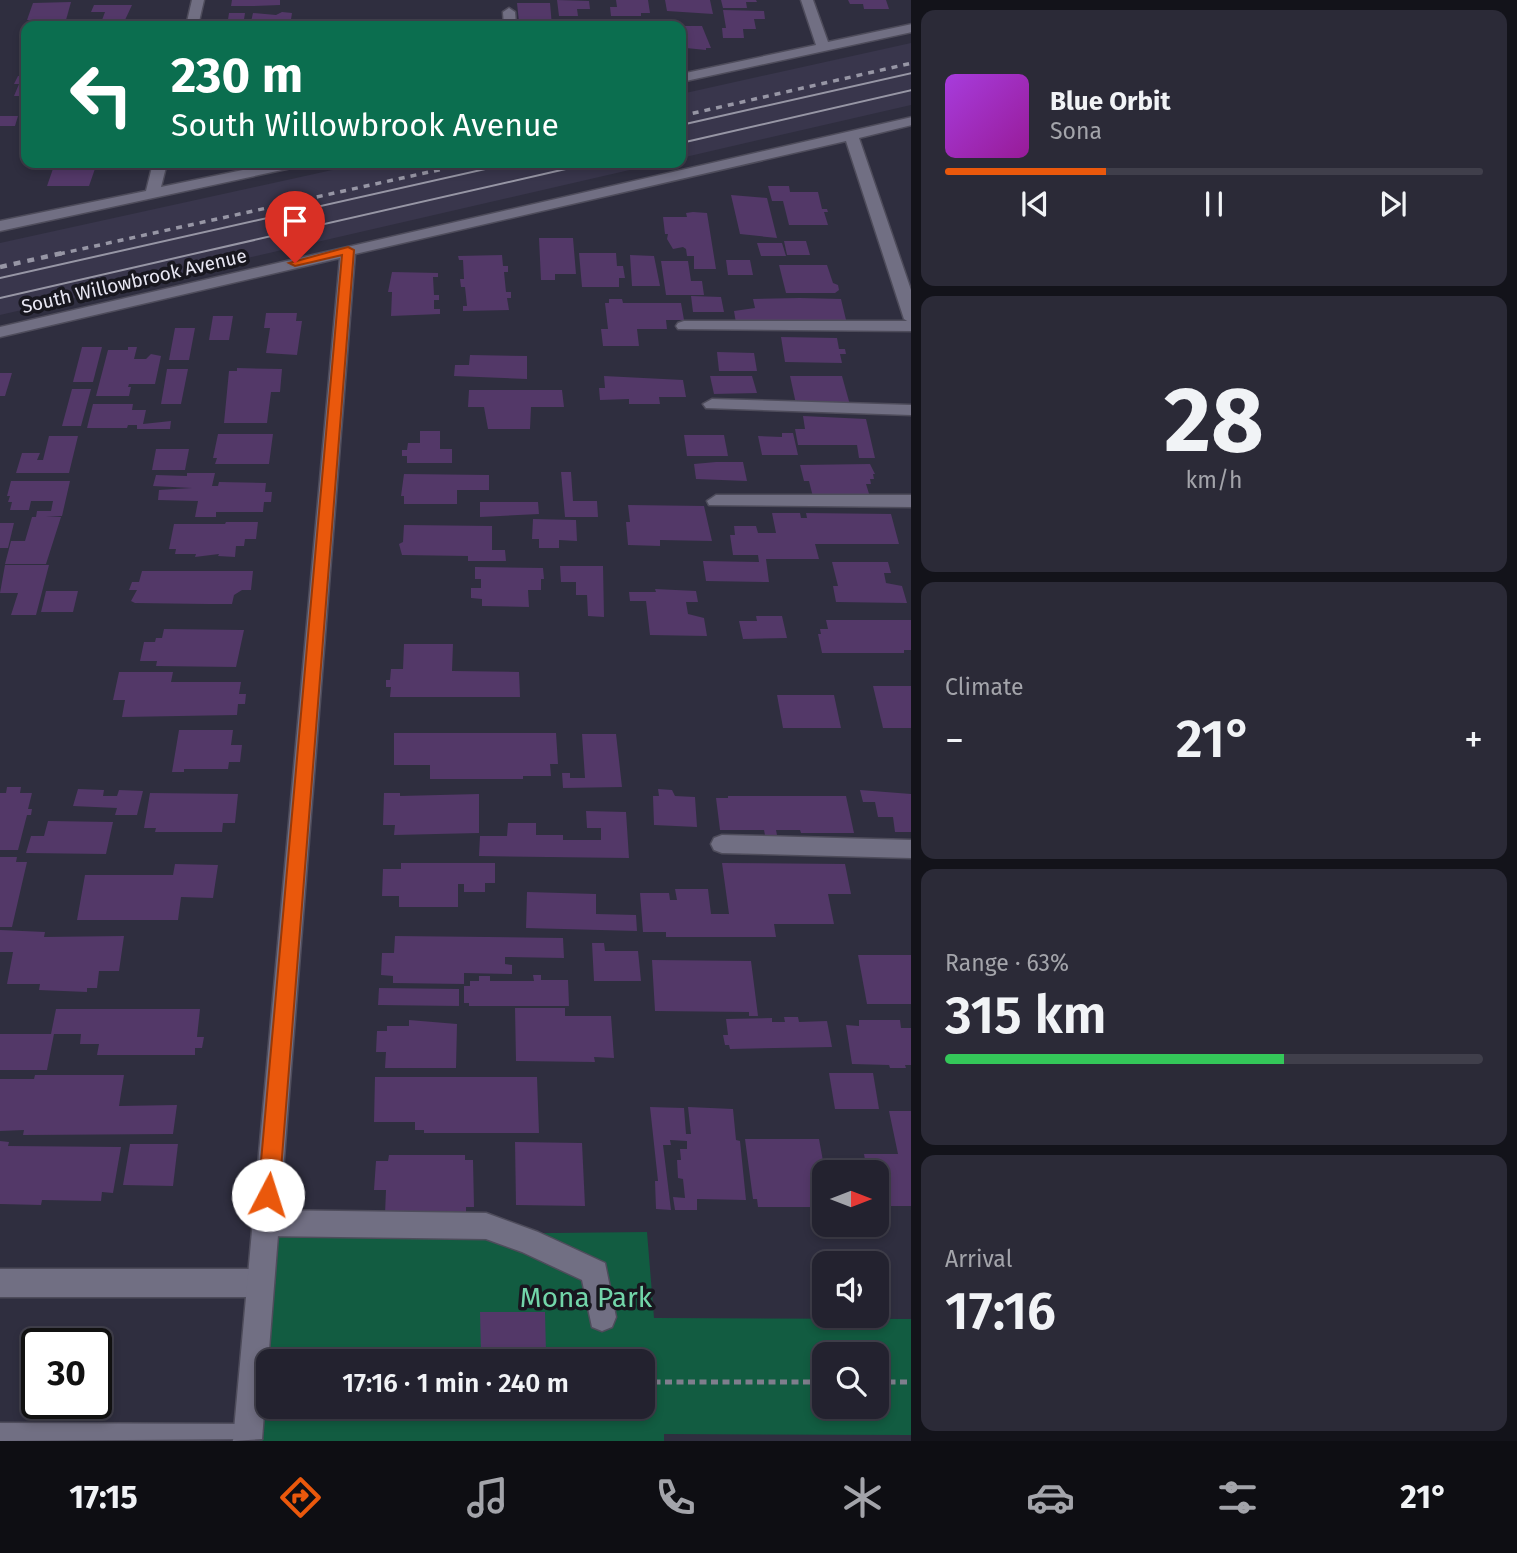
<!DOCTYPE html>
<html lang="en">
<head>
<meta charset="utf-8">
<style>
	:root { --surface:#23222f; --page:#2b2a37; --text:#f1f3f6; --muted:#a3a4aa; --line:#403f4b; --accent:#ea580c }
	body { margin:0; font-family:"Fira Sans",sans-serif; background:var(--page); color:var(--text); height:100vh; display:flex; flex-direction:column; font-size:26px; white-space:nowrap }
	* { box-sizing:border-box; margin:0 }
	p { font-size:23px; color:var(--muted) }
	.icon { flex:none; width:38px; height:38px; fill:none; stroke:currentColor; stroke-width:2; stroke-linecap:round; stroke-linejoin:round }
	.map { position:relative; flex:1; overflow:hidden }
	.side { display:flex; flex-direction:column; gap:10px; padding:10px; background:#13131a; width:606px }
	.side>* { flex:none }
	.banner { position:absolute; left:21px; top:21px; width:665px; height:147px; border-radius:14px; box-shadow:0 4px 10px #0003,0 0 0 2px var(--line); background:#0b6e4f; color:#fff; overflow:hidden }
	.needle { width:46px; rotate:90deg }
	.fabs { position:absolute; left:812px; top:1160px; display:grid; gap:14px }
	.fabs a { display:grid; place-items:center; width:77px; height:77px; border-radius:14px; background:var(--surface); box-shadow:0 4px 10px #0003,0 0 0 2px var(--line); font-size:35px }
	.speed { position:absolute; left:21px; top:1328px; display:flex; gap:14px; font-size:35px; font-weight:700; text-align:center }
	.speed>* { display:grid; place-content:center; width:91px; height:91px; border-radius:50%; background:var(--surface); box-shadow:0 4px 10px #0003,0 0 0 2px var(--line); line-height:1 }
	.speed .limit { border:4px solid #111; border-radius:10px; background:#fff; color:#111 }
	.pin { position:absolute; display:grid; place-items:center; width:60px; height:60px; color:#fff; margin:-72px -30px; border-radius:50% 50% 50% 0; rotate:-45deg; box-shadow:0 0 7px #0007 }
	.pin .icon { rotate:45deg }
	.me { position:absolute; width:77px; margin:-38px; rotate:5deg; stroke-linejoin:round; filter:drop-shadow(0 0 5px #0008) }
	.turn { display:flex; align-items:center; gap:24px; height:147px; padding:0 35px; font-size:32px }
	.turn .icon { width:91px; height:91px; stroke-width:2.5 }
	.turn b { display:block; font-size:49px; line-height:60px }
	.big { font-size:52px; font-weight:600; line-height:1.1 }
	.side .tile { flex:1; display:flex; flex-direction:column; justify-content:center; gap:10px; min-width:0; padding:0 24px; border-radius:14px; background:var(--page) }
	.side .dial { align-items:center; gap:0 }
	.dial b { font-size:91px; line-height:1 }
	.song { display:flex; align-items:center; gap:21px }
	.cover { width:84px; height:84px; border-radius:10px; background:linear-gradient(135deg,hsl(280 70% 55%),hsl(300 70% 35%)) }
	.played { height:7px; border-radius:4px; background:linear-gradient(90deg,var(--accent) 30%,var(--line) 30%) }
	.keys { display:flex; justify-content:space-around; direction:ltr }
	.heat { display:flex; justify-content:space-between; align-items:center; font-size:38px; direction:ltr }
	.charge { height:10px; border-radius:5px; background:linear-gradient(90deg,#34c759 63%,var(--line) 0) }
	.trip { position:absolute; left:256px; top:1349px; width:399px; height:70px; border-radius:14px; background:var(--surface); box-shadow:0 4px 10px #0003,0 0 0 2px var(--line); font-weight:600; line-height:70px; text-align:center }
	.menu { display:flex; height:112px; justify-content:space-around; align-items:center; background:#0e0e13; color:var(--muted) }
	.menu .icon { width:49px; height:49px }
	.menu .active { color:var(--accent) }
	.menu b { font-size:32px; color:var(--text) }
	main { display:flex; flex:1; min-height:0 }
	.map>svg:first-child { display:block }
	.built { fill:#39364c }
	.green { fill:#125c41; fill-rule:evenodd }
	.building { fill:#533868 }
	.lines { fill:none; stroke-linecap:round; stroke-linejoin:round }
	.lane-casing { stroke:#4e4c5b; stroke-width:3 }
	.street-casing { stroke:#4e4c5b; stroke-width:3 }
	.path { stroke:#7f7e8d; stroke-width:5; stroke-dasharray:7 4.5; stroke-linecap:butt }
	.lane { fill:#716f83; fill-rule:evenodd }
	.street { fill:#716f83; fill-rule:evenodd }
	.tram { stroke:#9796a5; stroke-width:2 }
	.rail-far1 { stroke:#9796a5; stroke-width:3.5; stroke-dasharray:6 6; stroke-linecap:butt }
	.rail { stroke:#9796a5; stroke-width:4.5; stroke-dasharray:7 7; stroke-linecap:butt }
	.route { fill:#ea580c; stroke:#983908; stroke-width:2 }
	.labels { text-anchor:middle; dominant-baseline:central; stroke-width:7; stroke-linejoin:round; paint-order:stroke }
	.far-street-label { font-size:19px; fill:#e8e7f3; stroke:#18171f }
	.near-park-label { font-size:28px; fill:#72d5a9; stroke:#18171f }
</style>
</head>
<body>
<main>
<div class="map">
<svg width="912" height="1441" viewBox="0 0 912 1441">
	<rect width="100%" height="100%" fill="#2f2e3f"/>
	<g class="built">
		<path d="M911,43V105L681,158V94Z"/>
		<path d="M364,163H660L0,315V243Z"/>
	</g>
	<path class="green" d="M647,1232L654,1318L911,1319V1435L664,1434V1441H259L273,1236ZM824,1354H877V1407H824ZM268,1362H642V1407H268Z"/>
	<g class="building">
		<path d="M232,0H280V5L254,6H231Z"/>
		<path d="M557,0L589,1L590,9H577L578,16H559Z"/>
		<path d="M616,0H648L650,13H641V16H611L610,7H617Z"/>
		<path d="M665,0H710L713,14L667,11Z"/>
		<path d="M721,0H756L757,2H746L747,8H723Z"/>
		<path d="M848,0H886L889,9H864L863,4H850Z"/>
		<path d="M71,2L66,20H27L33,3Z"/>
		<path d="M517,3H550L552,26H528L527,22H519Z"/>
		<path d="M94,5H132L125,20H127L125,26H78L81,20H102L105,12H91Z"/>
		<path d="M723,10L764,11L765,19H754L756,29H743L744,38H723L722,28H726Z"/>
		<path d="M282,12L292,13L290,26H250L253,13L276,15Z"/>
		<path d="M229,13H245L243,26H227Z"/>
		<path d="M682,26H702L711,48H706V50L686,48Z"/>
		<path d="M18,76H26V96H14L19,84H14Z"/>
		<path d="M0,116H18L15,126H0Z"/>
		<path d="M55,163H97L89,186H47Z"/>
		<path d="M768,186H789L790,192H818L822,209H827L828,212H824L828,225H789L783,201H772Z"/>
		<path d="M731,195L767,198L777,238L740,234Z"/>
		<path d="M693,212L707,213L716,269H694V256H687L686,249L683,247L673,249L667,239L668,234H665L663,217H687L686,213Z"/>
		<path d="M539,238H573L576,274H555V280H541Z"/>
		<path d="M784,241H806L810,255H787Z"/>
		<path d="M757,243H782L786,256H761Z"/>
		<path d="M579,253H616L617,266H623L625,278H619V287H582Z"/>
		<path d="M502,255L503,266H508V272H504L506,292H511V298H507L509,310L463,311V306H467L465,287H461L460,279H464L463,260H459L458,256Z"/>
		<path d="M630,255L654,256L660,286H632Z"/>
		<path d="M726,260H750L753,275H728Z"/>
		<path d="M661,261H688L691,281H702L704,295H666Z"/>
		<path d="M779,265H827L833,283L838,285L839,290L835,293H786Z"/>
		<path d="M392,272L438,273V277H433L434,295H439V300H434V309H440V314L391,316L392,292H388Z"/>
		<path d="M691,296L721,297L724,312H693Z"/>
		<path d="M800,298L841,299L847,324L736,323L734,311L755,308L753,299Z"/>
		<path d="M609,299H622L623,303H681L684,320H666L667,329H637L639,346H603L601,329H608L605,303H609Z"/>
		<path d="M266,313H297L296,321H302L297,355L266,353L270,328H264Z"/>
		<path d="M213,316H233L229,340H209Z"/>
		<path d="M175,328H195L189,360H169Z"/>
		<path d="M781,337L837,338L839,349H845L846,354H840L842,363L785,362Z"/>
		<path d="M82,347H102L93,382H73Z"/>
		<path d="M128,347H137L134,359H146L151,354L161,356L155,384H129L128,387H131L129,396H96L108,350H128Z"/>
		<path d="M717,352L754,353L757,371H719Z"/>
		<path d="M470,355L527,356V379L454,376L455,365H469Z"/>
		<path d="M237,368L282,369L280,392H271L267,423H224L229,371H237Z"/>
		<path d="M167,369H188L181,404H161Z"/>
		<path d="M0,373H12L5,396H0Z"/>
		<path d="M604,376L683,380L686,397H659L660,404H629V399L600,400L599,388H605Z"/>
		<path d="M710,376H752L757,393L714,394Z"/>
		<path d="M790,376H842L850,405L796,404Z"/>
		<path d="M72,389H91L81,426H62Z"/>
		<path d="M469,390H562L564,407H531L530,429H488L484,407H468Z"/>
		<path d="M93,404H133L132,410H146L143,424L171,421L170,429H137V425H128L127,428H87Z"/>
		<path d="M803,416L866,419L875,458H859L857,445H798L795,429H805Z"/>
		<path d="M420,431H440V449H452V463H407V456H402V450H407L408,443H420Z"/>
		<path d="M782,433H793L798,455H762L758,436L782,437Z"/>
		<path d="M218,434H273L269,464H215L217,458H213Z"/>
		<path d="M684,435H724L728,456H687Z"/>
		<path d="M49,436H78L69,473H16L22,453H40L37,460H43Z"/>
		<path d="M156,449H189L185,470H152Z"/>
		<path d="M716,462H743L747,481L696,479L694,464Z"/>
		<path d="M870,464L875,474H873L874,479H870L871,484H866L870,497H813L809,481H804L800,465Z"/>
		<path d="M561,472H571L573,501H597L598,517H565Z"/>
		<path d="M187,473H215L212,486H218L219,482L266,483L265,492H272L271,502H264L263,512H216V517H195L198,501L158,500L159,490L192,488L153,486L156,475L187,476Z"/>
		<path d="M404,474L489,475V490H457V504H404V496H401Z"/>
		<path d="M11,481H70L62,516H46L61,517L46,564H5L11,541H25L32,517H36L37,511H51L53,501H31L29,510H10L12,502H8L10,496H7Z"/>
		<path d="M480,502H538L539,514L480,517Z"/>
		<path d="M628,505L704,506L712,541L660,540V546L628,545L626,522H630Z"/>
		<path d="M772,513H800L801,518H807L806,513L891,514L899,544H815L819,559H766L769,582L706,581L703,561L759,562L758,555H733L730,535H735L734,526H756L758,533H776Z"/>
		<path d="M533,519L576,520L577,541L559,540V548H539V539H532Z"/>
		<path d="M226,522H258L256,539H245L244,546H236L235,557L218,556L219,554L195,557L196,554H175L176,549H169L174,524H225Z"/>
		<path d="M0,523H14L8,548H0Z"/>
		<path d="M404,525L492,526V550H505L506,561H468V556L402,555L399,544L403,542Z"/>
		<path d="M832,562H888L891,573H884L886,583L902,586L907,603L836,602L833,586H838Z"/>
		<path d="M5,565H49L36,615H11L18,593H0Z"/>
		<path d="M560,566H603L604,617L588,616L587,595H576V582H561Z"/>
		<path d="M475,567L543,568L544,579H541V590H528L529,607L482,606V599L471,598V588H481V579H475Z"/>
		<path d="M142,571H253L251,590H242L234,595L232,604H208L135,603L131,601L137,590H129L132,582H139Z"/>
		<path d="M655,589L696,591L698,602H686L688,614L704,618L707,636L650,635L646,601H630L629,592H656Z"/>
		<path d="M46,591H78L73,612H41Z"/>
		<path d="M756,616H782L787,638L743,639L739,621H757Z"/>
		<path d="M826,620H912V650H904V653H822L818,634H821L820,629H828Z"/>
		<path d="M164,629L244,630L236,667L156,666L157,661H140L144,642H155L156,638H162Z"/>
		<path d="M404,644H453L452,671L519,672L520,697H390L391,687H386V680H390L391,669H403Z"/>
		<path d="M119,672H173L171,682H241L239,694H246L245,704H238L237,715L122,717L125,700H113Z"/>
		<path d="M873,686H912V728H883Z"/>
		<path d="M777,695H834L841,728H783Z"/>
		<path d="M179,730H233L231,745H242L240,762H229L228,769H184V772H172Z"/>
		<path d="M394,733H556L558,764H550L551,776H523V779H430V765H394Z"/>
		<path d="M582,734H616L622,787L563,788L562,773H570V778H585Z"/>
		<path d="M7,787H21L20,793H32L28,809H32L31,815H27L18,850H0V793H6Z"/>
		<path d="M78,789L104,790L103,796H117L119,790L143,791L137,815H115L117,808L73,806Z"/>
		<path d="M658,789L672,790L675,796L695,797L697,827L654,825L653,796H659Z"/>
		<path d="M860,790L912,794V832H895L893,817H878L875,802H863Z"/>
		<path d="M150,793L238,794L235,823H223L222,832H155L156,828H144Z"/>
		<path d="M384,793H400V796L479,794V833L394,835L395,825H383Z"/>
		<path d="M728,796H846L854,833H801L800,830H776L777,835H765L764,830H720L716,798H728Z"/>
		<path d="M586,811L626,812L629,858L479,856L480,836H507L508,823H536V835H563V840H601V828H587Z"/>
		<path d="M48,821L113,822L106,854L26,853L31,836H44Z"/>
		<path d="M0,857H17L16,862H27L12,927H0Z"/>
		<path d="M401,863H495V883H485V892H464V884H458V907H399V896H382L383,869H401Z"/>
		<path d="M722,863L845,864L851,894H828L834,924H774L776,937H666V932H643L640,893H669L670,900H677L675,889H708L711,914H729Z"/>
		<path d="M175,864L218,865L213,898L181,897L178,920H77L85,875H173Z"/>
		<path d="M527,892L596,894V914L636,915L637,931L526,928Z"/>
		<path d="M0,930L45,932L44,937L124,936L119,971H99L97,988H87V992L39,990L40,984H7L13,952H0Z"/>
		<path d="M395,936L563,938L564,958L505,957V964L512,965V974L464,973V984L393,983V976L381,975L382,953H394Z"/>
		<path d="M592,943H604L605,951H638L641,981H594Z"/>
		<path d="M858,955H912V1004H867Z"/>
		<path d="M652,960L751,961L758,1016H749V1012L655,1011Z"/>
		<path d="M533,975H541V980H568L569,1006H469V1003H464V986H470V981H479V976H490V981H534Z"/>
		<path d="M379,988L459,989V1006L378,1005Z"/>
		<path d="M515,1008H565V1016H611L614,1058L594,1057L595,1062L516,1061Z"/>
		<path d="M56,1009H200L197,1037H204L202,1048H195V1055H97L99,1044H80L81,1034H54L47,1070H0V1034H51Z"/>
		<path d="M784,1017H798L799,1022L827,1021L832,1047L730,1049L729,1045H725L723,1035H728L726,1019L772,1018V1022H785Z"/>
		<path d="M409,1020L457,1024L456,1068H385L386,1052H376L377,1031H387V1026H409Z"/>
		<path d="M859,1020H900L901,1028H912V1065H905L906,1068H890L889,1065L852,1064L846,1025L859,1026Z"/>
		<path d="M829,1073H873L879,1109H835Z"/>
		<path d="M35,1075H124L119,1106L177,1105L173,1134L23,1135L24,1130L0,1131V1079H34Z"/>
		<path d="M375,1077H537L539,1133H424V1130H415V1122H374Z"/>
		<path d="M650,1107L684,1108L686,1134H691L688,1107L733,1109L736,1140L740,1141L746,1200L697,1199V1210H675L673,1197L685,1198L683,1179L678,1178L677,1160H681L680,1149H687V1141L670,1140L671,1145H663L671,1210L656,1209L655,1181H658Z"/>
		<path d="M889,1111H912V1206H877V1172H867L864,1154H898Z"/>
		<path d="M745,1139H819L825,1172L824,1207H758L757,1199H753Z"/>
		<path d="M0,1141L9,1142L8,1146L121,1147L113,1193L102,1192L101,1201L42,1200L41,1205L0,1204Z"/>
		<path d="M515,1142L582,1143L585,1206L516,1205Z"/>
		<path d="M130,1144H178L173,1186L123,1185Z"/>
		<path d="M389,1155H465V1160H473L474,1207H466V1214H385L386,1190H374L376,1161H388Z"/>
		<path d="M480,1312H545L546,1353H481Z"/>
	</g>
	<g class="lines">
		<g class="lane-casing">
			<g id="lane">
				<path d="M509,8L515,12L516,26H504L503,12Z"/>
				<path d="M684,321H912V331L678,329L676,326L678,323Z"/>
				<path d="M712,399L912,405V415L706,408L703,404Z"/>
				<path d="M716,495H912V507L709,505L707,501Z"/>
				<path d="M722,835L912,840V858L722,853L714,850L711,844L714,838Z"/>
				<path d="M266,1210L486,1213L538,1232L605,1263L616,1317L612,1327L602,1331L592,1327L582,1280L522,1252L486,1239L266,1236L256,1232L253,1223L256,1214Z"/>
				<path d="M0,1269H260L270,1273L274,1283L270,1293L260,1297H0Z"/>
				<path d="M0,1423L247,1424L257,1429L262,1439L0,1441Z"/>
			</g>
		</g>
		<g class="street-casing">
			<g id="street">
				<path d="M192,0H204L198,26H186Z"/>
				<path d="M801,0H813L828,42L912,24V32L681,82V74L816,45Z"/>
				<path d="M912,117V125L859,138L912,293V324L904,319L846,141L355,254L262,1439L233,1441L340,258L0,337V327Z"/>
				<path d="M153,163H167L161,187L277,163H303L296,167L0,231V221L146,191Z"/>
			</g>
		</g>
		<g class="path">
			<path d="M642,1382H824"/>
			<path d="M877,1382H912"/>
		</g>
		<use href="#lane" class="lane"/>
		<use href="#street" class="street"/>
		<g class="tram">
			<path d="M681,125L912,73"/>
			<path d="M681,143L912,90"/>
			<path d="M0,278L512,163"/>
			<path d="M0,298L592,163"/>
		</g>
		<g class="rail-far1">
			<path d="M681,116L912,63"/>
			<path d="M59,254L470,163"/>
		</g>
		<path class="rail" d="M0,267L67,252"/>
	</g>
	<path class="route" d="M348,247L354,250L279,1195L276,1202L268,1205L261,1202L258,1195L342,255L295,266L289,263Z"/>
	<g class="labels">
		<g class="far-street-label">
			<text transform="translate(134 281) rotate(-13)">South Willowbrook Avenue</text>
		</g>
		<g class="near-park-label">
			<text x="586" y="1297">Mona Park</text>
		</g>
	</g>
</svg>
<div class="fabs">
<a><svg class="needle" viewBox="-14 -14 28 28"><path d="M0-13l5 13h-10z" fill="#e53935"/><path d="M0 13l5-13h-10z" fill="#a3a4aa"/></svg></a>
<a><svg class="icon" aria-label="sound" viewBox="0 0 24 24"><path d="M4 9h4l5-4v14l-5-4H4zM17 9q2 3 0 6"/></svg></a>
<a><svg class="icon" aria-label="search" viewBox="0 0 24 24"><circle cx="10" cy="10" r="6"/><path d="M15 15l6 6"/></svg></a>
</div>
<div class="speed"><div class="limit">30</div></div>
<div class="pin" style="left:295px;top:263px;background:#d93025"><svg class="icon" aria-label="arrive" viewBox="0 0 24 24"><path d="M6 21V4h12l-3 4 3 4H6"/></svg></div>
<svg class="me" style="left:268px;top:1195px" viewBox="-20 -20 40 40"><circle r="19" fill="#fff"/><path d="M0-13L10 11 0 6-10 11z" fill="#ea580c"/></svg>
<div class="trip">17:16 · 1 min · 240 m</div>
<div class="banner">
<div class="turn"><svg class="icon" aria-label="left" viewBox="0 0 24 24"><path d="M17 20v-9H6M10 6l-5 5 5 5"/></svg><div><b>230 m</b>South Willowbrook Avenue</div></div>
</div>
</div>
<section class="side">
<div class="tile">
<div class="song"><i class="cover"></i><div><b>Blue Orbit</b><p>Sona</p></div></div>
<div class="played"></div>
<div class="keys"><svg class="icon" aria-label="previous" viewBox="0 0 24 24"><path d="M18 5L8 12l10 7zM5 5v14"/></svg><svg class="icon" aria-label="pause" viewBox="0 0 24 24"><path d="M8 5v14M16 5v14"/></svg><svg class="icon" aria-label="next" viewBox="0 0 24 24"><path d="M6 5l10 7-10 7zM19 5v14"/></svg></div>
</div>
<div class="tile dial"><b>28</b><p>km/h</p></div>
<div class="tile"><p>Climate</p>
<div class="heat"><a>−</a><b class="big">21°</b><a>+</a></div>
</div>
<div class="tile"><p>Range · 63%</p><b class="big">315 km</b><div class="charge"></div></div>
<div class="tile"><p>Arrival</p><b class="big">17:16</b></div>
</section>
</main>
<nav class="menu">
<b>17:15</b>
<svg class="icon active" aria-label="directions" viewBox="0 0 24 24"><path d="M12 3l9 9-9 9-9-9zM9 14v-3h6M13 9l2 2-2 2"/></svg>
<svg class="icon" aria-label="music" viewBox="0 0 24 24"><path d="M9 18V5l10-2v13"/><circle cx="6" cy="18" r="3"/><circle cx="16" cy="16" r="3"/></svg>
<svg class="icon" aria-label="phone" viewBox="0 0 24 24"><path d="M5 4h4l2 5-3 2q2 4 5 5l2-3 5 2v4C11 20 4 13 5 4z"/></svg>
<svg class="icon" aria-label="climate" viewBox="0 0 24 24"><path d="M12 3v18M4 7l16 10M4 17L20 7"/></svg>
<svg class="icon" aria-label="car" viewBox="0 0 24 24"><path d="M5 17H2v-5l4-1 3-4h7l3 4 3 1v5h-3M9 17h6M6 11h13"/><circle cx="7" cy="17" r="2"/><circle cx="17" cy="17" r="2"/></svg>
<svg class="icon" aria-label="filters" viewBox="0 0 24 24"><path d="M4 7h16M4 17h16"/><circle cx="9" cy="7" r="2"/><circle cx="15" cy="17" r="2"/></svg>
<b>21°</b>
</nav>
</body>
</html>
